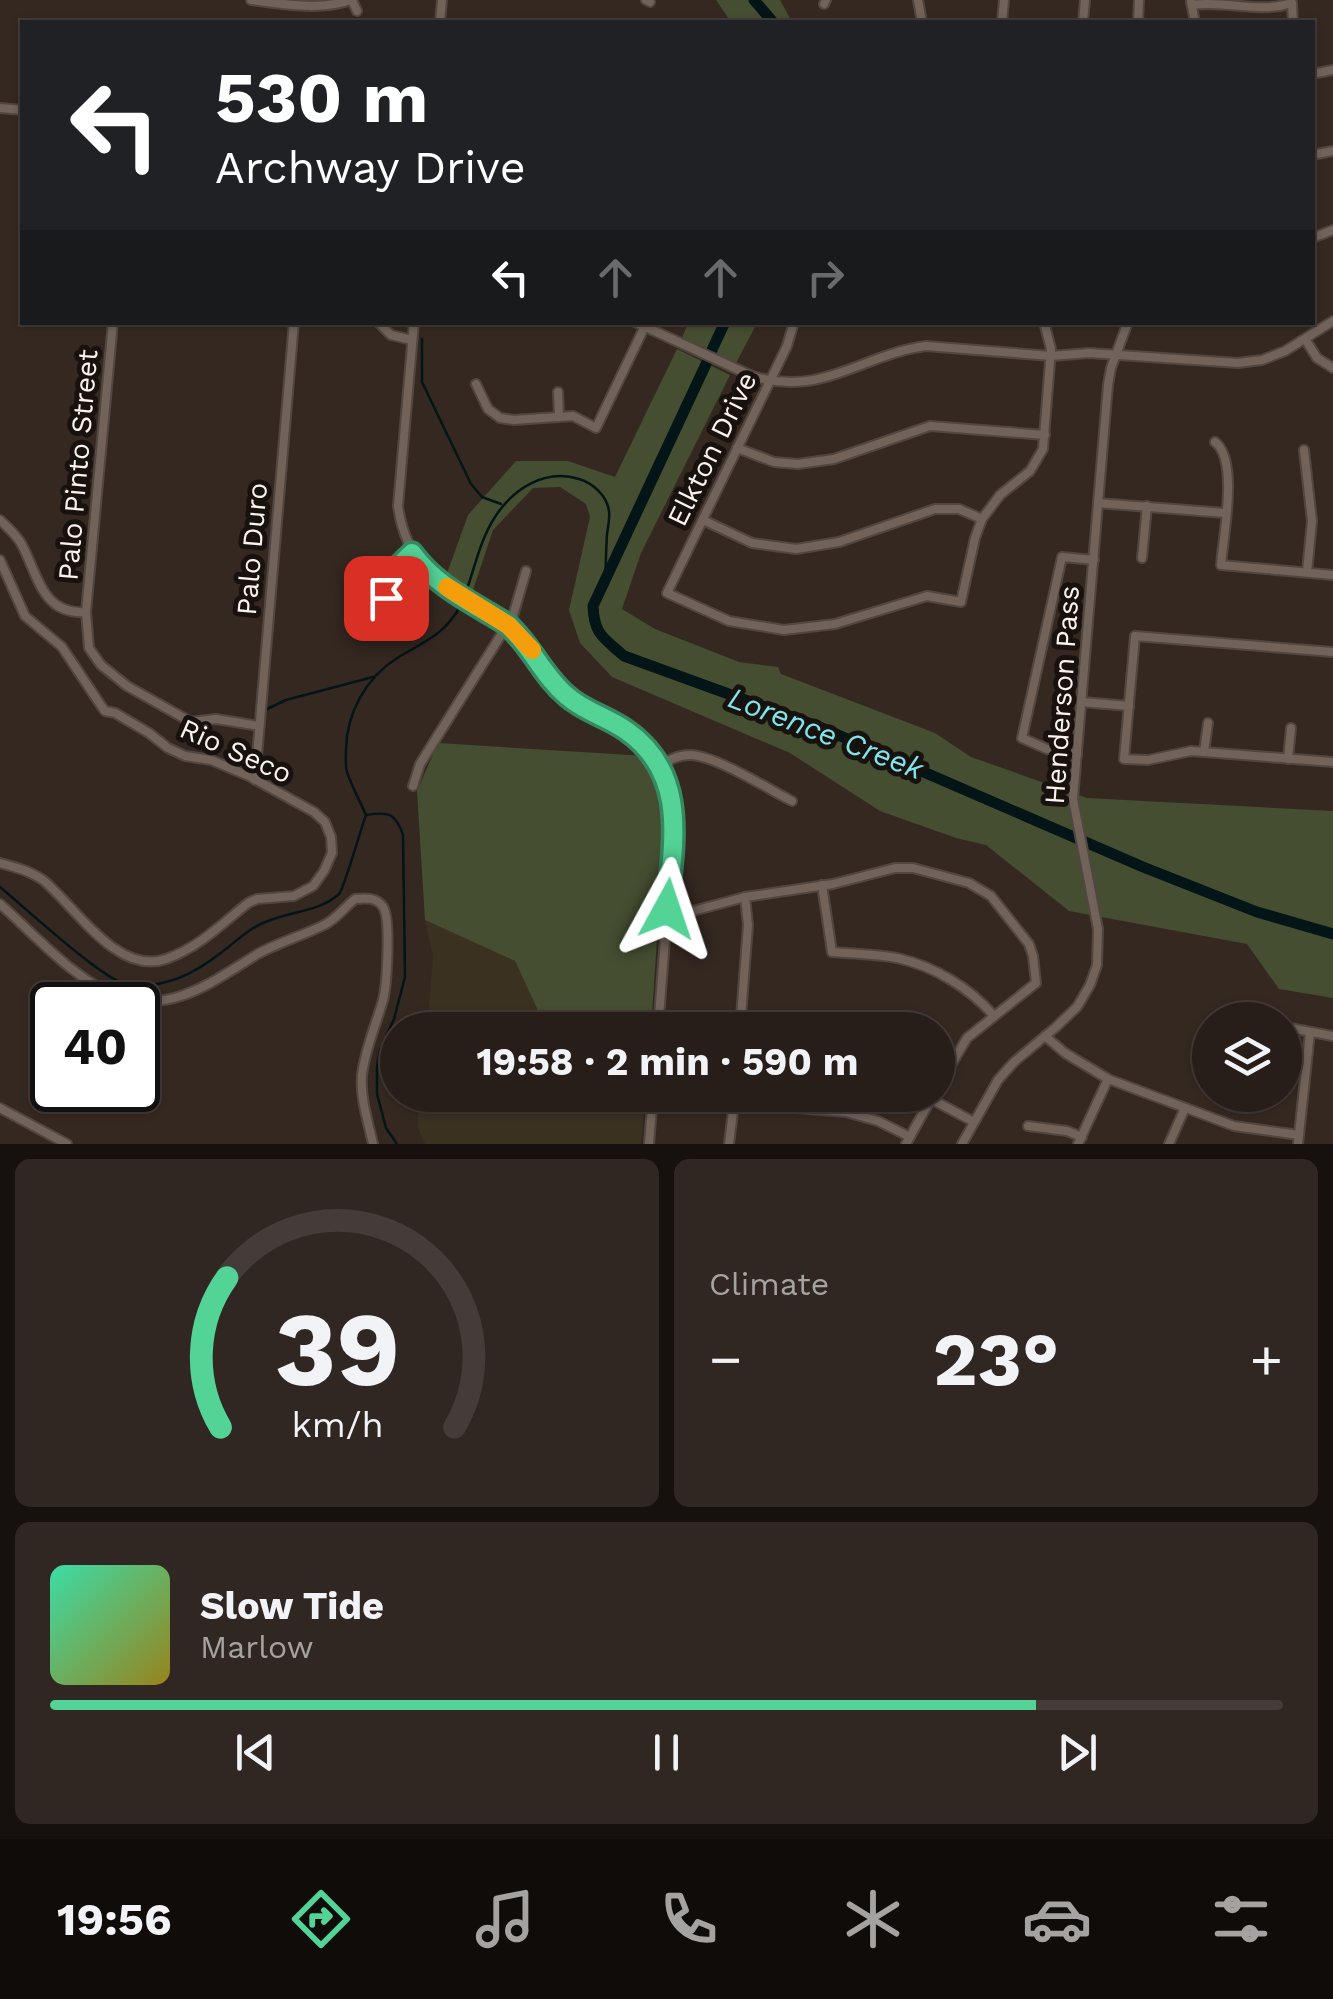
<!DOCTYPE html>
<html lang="en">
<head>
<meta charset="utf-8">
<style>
	:root { --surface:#281e19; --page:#302722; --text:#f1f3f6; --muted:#a5a2a2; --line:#443c38; --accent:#53d396 }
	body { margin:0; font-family:"Work Sans",sans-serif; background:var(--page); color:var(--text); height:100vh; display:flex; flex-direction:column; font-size:38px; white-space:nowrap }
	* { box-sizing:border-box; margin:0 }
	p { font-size:32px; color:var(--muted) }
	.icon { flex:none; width:55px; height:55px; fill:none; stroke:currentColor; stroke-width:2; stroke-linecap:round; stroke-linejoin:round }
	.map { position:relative; height:1144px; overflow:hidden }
	.details { display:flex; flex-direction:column; gap:15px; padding:15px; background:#16100e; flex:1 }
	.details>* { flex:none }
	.banner { position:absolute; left:20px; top:20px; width:1295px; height:305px; border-radius:0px; box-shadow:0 2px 8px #0004,0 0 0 2px var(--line); background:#202124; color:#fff; overflow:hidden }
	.buttons { position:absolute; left:1192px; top:1002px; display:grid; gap:20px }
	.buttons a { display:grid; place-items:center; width:110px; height:110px; border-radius:50%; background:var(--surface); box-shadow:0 2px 8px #0004,0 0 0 2px var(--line); font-size:50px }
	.speed { position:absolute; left:30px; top:982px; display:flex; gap:20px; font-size:50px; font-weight:700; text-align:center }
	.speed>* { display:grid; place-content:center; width:130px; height:130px; border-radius:50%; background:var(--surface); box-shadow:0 2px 8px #0004,0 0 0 2px var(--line); line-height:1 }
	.speed .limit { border:5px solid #111; border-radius:15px; background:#fff; color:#111 }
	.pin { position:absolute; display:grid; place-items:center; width:85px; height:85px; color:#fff; margin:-42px; border-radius:20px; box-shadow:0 5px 15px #0006 }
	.me { position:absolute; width:110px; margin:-55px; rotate:5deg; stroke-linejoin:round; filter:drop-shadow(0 0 8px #0008) }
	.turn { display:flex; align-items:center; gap:35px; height:210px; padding:0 30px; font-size:45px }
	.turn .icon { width:130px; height:130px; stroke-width:2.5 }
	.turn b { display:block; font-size:70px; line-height:85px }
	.lanes { display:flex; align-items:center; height:95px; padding:0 30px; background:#0003; justify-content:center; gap:50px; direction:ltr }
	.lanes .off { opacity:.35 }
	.big { font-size:75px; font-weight:700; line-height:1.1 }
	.details .widget { flex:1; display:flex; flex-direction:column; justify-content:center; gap:15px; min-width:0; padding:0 35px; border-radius:15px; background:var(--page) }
	.details .dial { align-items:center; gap:0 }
	.dial svg { height:260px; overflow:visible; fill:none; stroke:var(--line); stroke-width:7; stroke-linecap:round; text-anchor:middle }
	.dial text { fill:var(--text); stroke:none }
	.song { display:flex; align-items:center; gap:30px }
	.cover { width:120px; height:120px; border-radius:15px; background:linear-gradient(135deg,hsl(160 70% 55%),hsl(50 70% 35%)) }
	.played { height:10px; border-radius:5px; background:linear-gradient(90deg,var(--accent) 80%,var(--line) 80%) }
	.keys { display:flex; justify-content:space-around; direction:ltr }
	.heat { display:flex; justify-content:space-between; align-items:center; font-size:55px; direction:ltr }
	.details .tiles { flex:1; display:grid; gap:15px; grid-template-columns:1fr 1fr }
	.widget:last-child { grid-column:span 2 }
	.trip { position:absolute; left:380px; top:1012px; width:575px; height:100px; border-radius:50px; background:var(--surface); box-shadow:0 2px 8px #0004,0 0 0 2px var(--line); font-weight:700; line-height:100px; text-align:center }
	.tab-bar { display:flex; height:160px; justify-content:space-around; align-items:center; background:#100c0a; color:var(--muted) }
	.tab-bar .icon { width:70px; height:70px }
	.tab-bar .active { color:var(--accent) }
	.tab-bar b { font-size:45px; color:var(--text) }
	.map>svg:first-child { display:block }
	.education { fill:#3a3121 }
	.green { fill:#454e31 }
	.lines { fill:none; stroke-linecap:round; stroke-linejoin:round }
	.stream { stroke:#031516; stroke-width:2.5 }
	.river { stroke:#031516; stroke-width:11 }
	.minor-casing { stroke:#524640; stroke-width:12 }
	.minor { stroke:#71625a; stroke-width:8 }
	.route-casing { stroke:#368962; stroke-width:25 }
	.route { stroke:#53d396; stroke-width:18 }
	.slow { stroke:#f59e0b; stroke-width:18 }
	.labels { text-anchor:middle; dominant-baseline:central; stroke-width:10; stroke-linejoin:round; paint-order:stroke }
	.street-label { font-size:28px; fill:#fbf2ed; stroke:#18120f }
	.water-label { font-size:30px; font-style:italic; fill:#80e5eb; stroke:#18120f }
</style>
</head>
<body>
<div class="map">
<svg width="1333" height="1144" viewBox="0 0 1333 1144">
	<rect width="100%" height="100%" fill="#352821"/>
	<g class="education">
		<path d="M425,920L515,961L547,1030H427L433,956Z"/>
		<path d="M418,1095H645L641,1144H425L418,1129Z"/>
	</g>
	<g class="green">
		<path d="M716,0H780L792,22H731Z"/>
		<path d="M688,323H757L735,365L682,338Z"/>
		<path d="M677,349L730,375L641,553L622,609L655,629L739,662L778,667L781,674L935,733L971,757L1087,798L1333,811V998L1279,989L1247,944L1069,911L986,845L956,838L880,811L790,753L612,677L580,643L569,610L590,517L586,504L560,487L533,488L493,530L472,593L446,576L468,515L516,461H568L615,477Z"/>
		<path d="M438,743L646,756L663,793L665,816L651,1030H547L515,961L425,920L417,791Z"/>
	</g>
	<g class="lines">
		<g class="stream">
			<path d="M422,339V382L471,484L482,497L501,504"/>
			<path d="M467,589C475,566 481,538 495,517C513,489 545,468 579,479C593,483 607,496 609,511C610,518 608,527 607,534C606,549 606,565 605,580"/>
			<path d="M265,710L286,700L373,677"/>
			<path d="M367,815C389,811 396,814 403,835L405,977L394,1019L380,1050L377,1067V1094L386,1128L397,1144"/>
			<path d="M0,887C23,906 103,980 126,984C160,990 192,975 218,955C235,943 248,928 268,921C291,911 319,912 339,894C344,889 361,828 366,815C360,801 352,787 347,772C345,765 346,757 346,749C347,712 366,678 397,658C427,640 443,636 462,604"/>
			<path d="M386,1040L398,1055"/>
		</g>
		<g class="river">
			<path d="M754,0L773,22"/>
			<path d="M711,352L725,322"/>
			<path d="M706,364L593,606C594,635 604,638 624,656L822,728L1143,867L1257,912L1333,934"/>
		</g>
		<g class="minor-casing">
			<g id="minor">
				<path d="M251,0C284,4 319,11 351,0"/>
				<path d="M352,0L357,11"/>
				<path d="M646,0L650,2"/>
				<path d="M918,0L922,22"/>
				<path d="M1191,2L1195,22"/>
				<path d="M824,4L826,0"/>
				<path d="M1192,5C1227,0 1258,14 1292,3L1293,22"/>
				<path d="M440,22L442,0"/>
				<path d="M1002,22L1004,0"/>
				<path d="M1083,22L1085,0"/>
				<path d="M1138,22L1139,0"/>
				<path d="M1312,74L1333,70"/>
				<path d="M0,108L22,110"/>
				<path d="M1312,155L1333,151"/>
				<path d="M1312,238L1333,230"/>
				<path d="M113,322L86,612L89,648L101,665L127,686L191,722L216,719L259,726"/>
				<path d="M378,322L391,335L412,340"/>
				<path d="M414,322L398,506C407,575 455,591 508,625C533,647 544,677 568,697C583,709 600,715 617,724C654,743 671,781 674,822L658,1030"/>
				<path d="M635,322L752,376C823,398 862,354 926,346L1051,356L1089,353L1238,363L1262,360L1285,351L1333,321"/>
				<path d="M794,322L787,346L667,593L729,621L784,630L835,624L927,596L961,602L975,538L982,519L1000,495L1030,471L1043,449L1051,349L1044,322"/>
				<path d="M1305,339L1317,358L1333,368"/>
				<path d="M476,384L488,409L500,418L514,420L573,416L596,428L645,326"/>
				<path d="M558,392L559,415"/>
				<path d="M1215,442C1239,460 1223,537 1221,565L1333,575"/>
				<path d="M737,448L774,462L798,464L834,459L930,426L1045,435"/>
				<path d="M1304,450L1312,521L1307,572"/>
				<path d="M1098,503L1225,513"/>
				<path d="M0,520C8,528 17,535 22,545C38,575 42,615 86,612"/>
				<path d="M703,520L752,543L796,549L839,542L935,509H959L982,519"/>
				<path d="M1142,558L1147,506"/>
				<path d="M0,560L25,616L62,647L102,707L105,711L115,713L149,733L168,748L185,756L211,760L249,776L314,812L325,822L331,837L332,853L324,871L313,886L294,896L257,899L248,903C223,923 198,948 166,959C117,976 75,906 43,880C30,871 15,867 0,863"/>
				<path d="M386,598C386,577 397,567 412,553"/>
				<path d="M1333,652L1135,636L1124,759L1148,760L1191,751L1333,762"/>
				<path d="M1082,702L1129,706"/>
				<path d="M1204,752L1208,723"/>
				<path d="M1077,754L1047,749L1022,738L1062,557L1094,560"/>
				<path d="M1288,759L1291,728"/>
				<path d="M659,766C669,760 678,755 689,755C713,754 768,789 792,801"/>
				<path d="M255,780L294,322"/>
				<path d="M413,786L420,764L513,616L526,571"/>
				<path d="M822,885L832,952C854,954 876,954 897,958C934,966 970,988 994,1016"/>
				<path d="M0,904C35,935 76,982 121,998C135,1004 159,1002 174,998C204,990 230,971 256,955C278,942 303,936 326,924C337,918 345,907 355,899C365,898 377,897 383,907C391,918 387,985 383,1000C376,1025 365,1049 362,1075C360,1098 368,1121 373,1144"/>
				<path d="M667,909L693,911L745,897L833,884L895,868H913L969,883L991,896L1029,944L1033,956L1036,983L967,1038L938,1087"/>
				<path d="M740,1025L808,1030"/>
				<path d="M1285,1027L1333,1036"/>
				<path d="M740,1030L748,925L745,897"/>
				<path d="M1045,1036L1065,1053L1108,1079L1234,1126L1299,1135"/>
				<path d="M931,1099L974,1122"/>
				<path d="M734,1103L846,1112L878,1121L910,1137"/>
				<path d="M0,1108L67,1144"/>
				<path d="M1028,1126L1067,1131L1082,1137"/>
				<path d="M649,1144L653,1095"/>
				<path d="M729,1144L735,1095"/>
				<path d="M906,1144L933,1095"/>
				<path d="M962,1144L998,1080L1014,1062L1056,1027L1077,1007L1090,985L1097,965L1098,929L1073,799L1108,385L1111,368L1128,322"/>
				<path d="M1078,1144L1108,1079"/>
				<path d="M1169,1144L1185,1108"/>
				<path d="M1298,1144L1310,1032"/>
			</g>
		</g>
		<use href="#minor" class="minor"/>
	</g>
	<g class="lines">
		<g class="route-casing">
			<path id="route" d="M386,598C386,577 397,567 412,553C435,586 475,604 508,625C532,647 543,676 567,696C585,712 608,717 627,731C689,775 673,844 667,909"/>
		</g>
		<use href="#route" class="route"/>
		<path class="slow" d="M447,587L508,625L532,650"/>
	</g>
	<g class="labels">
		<g class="street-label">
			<text transform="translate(712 449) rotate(-64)">Elkton Drive</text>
			<text transform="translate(78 465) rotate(-85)">Palo Pinto Street</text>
			<text transform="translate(252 549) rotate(-85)">Palo Duro</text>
			<text transform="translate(1062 695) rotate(-86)">Henderson Pass</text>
			<text transform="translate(236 751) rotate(24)">Rio Seco</text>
		</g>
		<g class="water-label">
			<text transform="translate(826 733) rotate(21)">Lorence Creek</text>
		</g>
	</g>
</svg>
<div class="buttons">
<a><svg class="icon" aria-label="layers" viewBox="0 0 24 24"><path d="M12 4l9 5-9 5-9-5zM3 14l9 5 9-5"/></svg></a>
</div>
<div class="speed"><div class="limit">40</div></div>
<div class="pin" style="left:386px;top:598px;background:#d93025"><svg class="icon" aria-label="arrive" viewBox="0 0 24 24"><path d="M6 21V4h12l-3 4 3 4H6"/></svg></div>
<svg class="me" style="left:667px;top:909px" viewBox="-20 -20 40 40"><path d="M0-17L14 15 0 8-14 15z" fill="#53d396" stroke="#fff" stroke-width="4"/></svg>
<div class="trip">19:58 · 2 min · 590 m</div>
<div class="banner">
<div class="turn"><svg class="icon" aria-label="left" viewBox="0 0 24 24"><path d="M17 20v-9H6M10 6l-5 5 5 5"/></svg><div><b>530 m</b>Archway Drive</div></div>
<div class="lanes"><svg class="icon" aria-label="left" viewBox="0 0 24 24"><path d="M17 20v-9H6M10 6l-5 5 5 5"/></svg><svg class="icon off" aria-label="ahead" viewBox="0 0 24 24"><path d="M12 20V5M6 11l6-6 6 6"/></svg><svg class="icon off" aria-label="ahead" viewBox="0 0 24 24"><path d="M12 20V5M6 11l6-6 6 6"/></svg><svg class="icon off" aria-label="right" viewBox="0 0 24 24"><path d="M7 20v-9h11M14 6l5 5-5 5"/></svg></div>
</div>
</div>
<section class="details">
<div class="tiles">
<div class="widget dial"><svg viewBox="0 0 100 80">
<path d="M14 69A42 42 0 1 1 86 69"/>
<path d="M14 69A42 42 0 0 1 16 23" stroke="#53d396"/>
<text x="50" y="56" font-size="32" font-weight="700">39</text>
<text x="50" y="72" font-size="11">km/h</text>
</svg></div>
<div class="widget"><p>Climate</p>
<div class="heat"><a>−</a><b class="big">23°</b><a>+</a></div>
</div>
<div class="widget">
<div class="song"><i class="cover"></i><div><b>Slow Tide</b><p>Marlow</p></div></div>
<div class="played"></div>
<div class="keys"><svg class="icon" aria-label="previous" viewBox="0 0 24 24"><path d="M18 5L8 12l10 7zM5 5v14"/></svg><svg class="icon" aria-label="pause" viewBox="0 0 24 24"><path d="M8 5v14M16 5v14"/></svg><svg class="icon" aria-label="next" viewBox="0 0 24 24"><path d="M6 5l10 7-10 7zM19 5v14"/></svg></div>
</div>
</div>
</section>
<nav class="tab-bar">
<b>19:56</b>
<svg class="icon active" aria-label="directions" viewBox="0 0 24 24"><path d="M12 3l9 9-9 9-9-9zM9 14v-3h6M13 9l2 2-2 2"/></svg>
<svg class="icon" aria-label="music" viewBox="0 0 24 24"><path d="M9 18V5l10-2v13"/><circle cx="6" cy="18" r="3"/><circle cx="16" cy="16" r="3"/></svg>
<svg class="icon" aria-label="phone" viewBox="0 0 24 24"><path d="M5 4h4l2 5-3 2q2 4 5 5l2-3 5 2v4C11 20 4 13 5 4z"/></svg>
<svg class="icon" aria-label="climate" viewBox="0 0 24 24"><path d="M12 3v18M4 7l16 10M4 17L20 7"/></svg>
<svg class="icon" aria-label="car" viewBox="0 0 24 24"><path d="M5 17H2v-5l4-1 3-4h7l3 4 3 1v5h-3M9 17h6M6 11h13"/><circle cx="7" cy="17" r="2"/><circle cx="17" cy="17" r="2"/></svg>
<svg class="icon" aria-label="filters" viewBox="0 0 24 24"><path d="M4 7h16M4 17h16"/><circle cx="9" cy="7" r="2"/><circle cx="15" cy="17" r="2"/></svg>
</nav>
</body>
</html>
